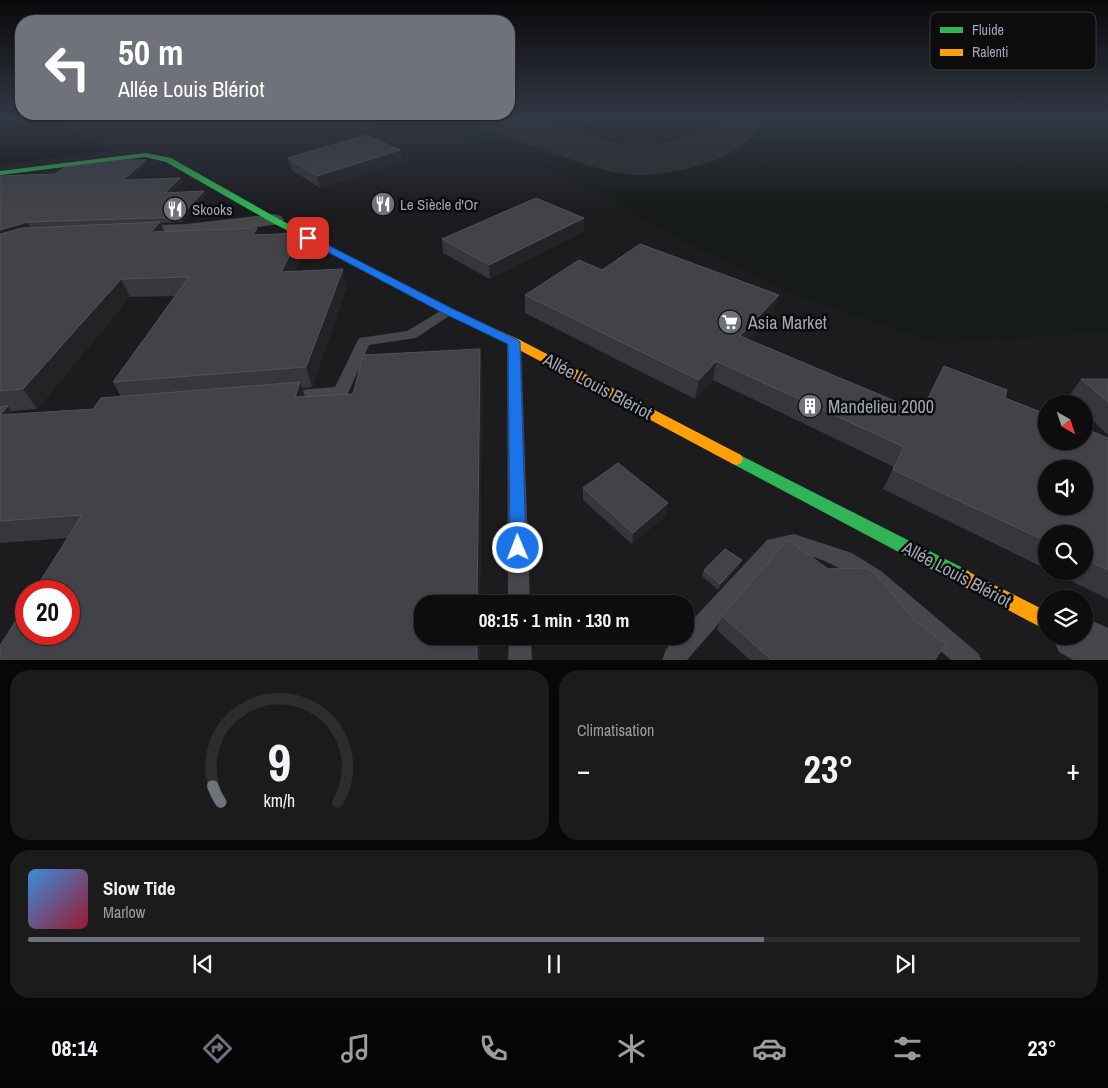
<!DOCTYPE html>
<html lang="fr">
<head>
<meta charset="utf-8">
<style>
	:root { --surface:#0d0d0e; --page:#1b1b1c; --text:#f1f3f6; --muted:#9a9c9e; --line:#2d2d2e; --accent:#6f727b }
	body { margin:0; font-family:"Archivo Narrow",sans-serif; background:var(--page); color:var(--text); height:100vh; display:flex; flex-direction:column; font-size:19px; white-space:nowrap }
	* { box-sizing:border-box; margin:0 }
	p { font-size:16px; color:var(--muted) }
	.icon { flex:none; width:28px; height:28px; fill:none; stroke:currentColor; stroke-width:2; stroke-linecap:round; stroke-linejoin:round }
	.map { position:relative; height:660px; overflow:hidden }
	.sheet { display:flex; flex-direction:column; gap:10px; padding:10px; background:#070708; flex:1 }
	.sheet>* { flex:none }
	.banner { position:absolute; left:15px; top:15px; width:500px; height:105px; border-radius:20px; box-shadow:0 1px 4px #0004,0 0 0 1px var(--line); background:#6f727b; color:#fff; overflow:hidden }
	.needle { width:32px; rotate:141deg }
	.buttons { position:absolute; left:1038px; top:395px; display:grid; gap:10px }
	.buttons a { display:grid; place-items:center; width:55px; height:55px; border-radius:50%; background:var(--surface); box-shadow:0 1px 4px #0004,0 0 0 1px var(--line); font-size:25px }
	.speed { position:absolute; left:15px; top:580px; display:flex; gap:10px; font-size:25px; font-weight:700; text-align:center }
	.speed>* { display:grid; place-content:center; width:65px; height:65px; border-radius:50%; background:var(--surface); box-shadow:0 1px 4px #0004,0 0 0 1px var(--line); line-height:1 }
	.speed .limit { border:8px solid #d22; background:#fff; color:#111 }
	.pin { position:absolute; display:grid; place-items:center; width:42px; height:42px; color:#fff; margin:-21px; border-radius:10px; box-shadow:0 2px 8px #0006 }
	.me { position:absolute; width:55px; margin:-28px; rotate:359deg; stroke-linejoin:round; filter:drop-shadow(0 0 4px #0008) }
	.turn { display:flex; align-items:center; gap:18px; height:105px; padding:0 20px; font-size:22px }
	.turn .icon { width:65px; height:65px; stroke-width:2.5 }
	.turn b { display:block; font-size:35px; line-height:42px }
	.big { font-size:38px; font-weight:700; line-height:1.1 }
	.sheet .card { flex:1; display:flex; flex-direction:column; justify-content:center; gap:8px; min-width:0; padding:0 18px; border-radius:20px; background:var(--page) }
	.sheet .dial { align-items:center; gap:0 }
	.dial svg { height:130px; overflow:visible; fill:none; stroke:var(--line); stroke-width:7; stroke-linecap:round; text-anchor:middle }
	.dial text { fill:var(--text); stroke:none }
	.song { display:flex; align-items:center; gap:15px }
	.cover { width:60px; height:60px; border-radius:8px; background:linear-gradient(135deg,hsl(210 70% 55%),hsl(350 70% 35%)) }
	.played { height:5px; border-radius:2px; background:linear-gradient(90deg,var(--accent) 70%,var(--line) 70%) }
	.keys { display:flex; justify-content:space-around; direction:ltr }
	.heat { display:flex; justify-content:space-between; align-items:center; font-size:28px; direction:ltr }
	.sheet .tiles { flex:1; display:grid; gap:10px; grid-template-columns:1fr 1fr }
	.card:last-child { grid-column:span 2 }
	.trip { position:absolute; left:414px; top:595px; width:280px; height:50px; border-radius:20px; background:var(--surface); box-shadow:0 1px 4px #0004,0 0 0 1px var(--line); font-weight:700; line-height:50px; text-align:center }
	.tabs { display:flex; height:80px; justify-content:space-around; align-items:center; background:#050506; color:var(--muted) }
	.tabs .icon { width:35px; height:35px }
	.tabs .selected { color:var(--accent) }
	.tabs b { font-size:22px; color:var(--text) }
	.map>svg:first-child { display:block }
	.built { fill:#1c1c1e; fill-rule:evenodd }
	.green { fill:#161b17 }
	.lines { fill:none; stroke-linecap:round; stroke-linejoin:round }
	.taxiway { fill:#2b2c2e; fill-rule:evenodd }
	.lane { fill:#45474b; fill-rule:evenodd }
	.street { fill:#45474b; fill-rule:evenodd }
	.fast { fill:#30b455; fill-rule:evenodd }
	.slow { fill:#ff9f0a; fill-rule:evenodd }
	.wall { fill:#36373b; fill-rule:evenodd }
	.shaded-wall { fill:#222325 }
	.building { fill:#424348; stroke:#505359; fill-rule:evenodd }
	.route { fill:#1a73e8; stroke:#114b97 }
	.labels { text-anchor:middle; dominant-baseline:central; stroke-width:5; stroke-linejoin:round; paint-order:stroke }
	.far-poi-label { font-size:15px; fill:#a1a6b4; stroke:#0c0c0d; text-anchor:start }
	.poi-label { font-size:18px; fill:#a1a6b4; stroke:#0c0c0d; text-anchor:start }
	.street-label { font-size:18px; fill:#a1a6b4; stroke:#0c0c0d }
	.key { fill:#0c0c0d; stroke:#393a3f; stroke-width:1 }
	.key-label { font-size:14px; fill:#a1a6b4 }
</style>
</head>
<body>
<div class="map">
<svg width="1108" height="661" viewBox="0 0 1108 661">
	<rect width="100%" height="100%" fill="#111112"/>
	<path class="built" d="M61,118H1108V660H0V165L108,151L93,139L86,140ZM1046,404H1084V441H1046ZM1046,469H1084V506H1046ZM1046,534H1084V571H1046ZM26,591H69V634H26ZM1046,599H1084V636H1046ZM422,604H685V636H422Z"/>
	<g class="green">
		<path d="M362,118H467L537,142L538,149L529,156L510,155L459,137L382,126Z"/>
		<path d="M556,118H585L575,122L592,127L560,129L549,123Z"/>
		<path d="M669,118H715L717,125L710,131L697,137L653,124Z"/>
		<path d="M751,118H1108V333L1101,332L938,344L799,296L678,239L583,182L545,166L549,160C555,158 561,155 567,154C580,153 602,164 616,166C673,174 716,162 760,127Z"/>
	</g>
	<g class="lines">
		<path class="taxiway" d="M473,118C487,116 524,115 538,118C563,124 587,136 612,142C650,151 682,141 715,122L714,118H756L759,125C745,159 680,173 647,175C628,176 608,171 590,166L479,127Z"/>
		<g class="lane">
			<path d="M447,307L454,311L452,314L416,338L369,345L347,396L287,401L281,400L279,396L281,392L287,391L335,387L359,338L407,331Z"/>
			<path d="M514,338L519,339L521,342L530,604H508L507,342L509,339Z"/>
			<path d="M794,534L852,553L881,571L978,653L982,661H952C910,624 839,545 780,554L686,661H662L666,649L677,636H685V628L767,540Z"/>
			<path d="M509,636H531L532,661H508Z"/>
		</g>
		<g class="street">
			<path d="M274,214L281,216L284,220L281,224L186,236L126,238L118,237L115,232L118,227L126,226L186,224Z"/>
			<path d="M1084,617L1108,628V661H1075L1059,652L1052,636H1084Z"/>
		</g>
		<g class="fast">
			<path d="M145,153L171,158L277,218L441,305L440,307H432L271,222L166,162L145,157L0,175V171Z"/>
			<path d="M736,453L969,571L972,577L969,583L963,585L957,583L731,463L729,459L731,455Z"/>
		</g>
		<g class="slow">
			<path d="M436,302L518,339L741,455L743,459L741,463L736,465L731,463L510,345L432,307L431,305Z"/>
			<path d="M963,569L1046,611V630L957,583L954,577L957,571Z"/>
		</g>
	</g>
	<g class="wall">
		<path d="M400,150L402,162L320,188L292,170L288,158Z"/>
		<path d="M146,160L147,164L130,180L180,178L182,182L172,192L204,191L205,196L182,222L161,223L164,231L259,235L305,250L295,271L347,287L312,387L302,388L305,397L353,394L482,368L480,604H422L68,538L0,543V176L55,174ZM84,225L28,228L30,227ZM176,296L113,382L121,397L93,409L14,414L12,411L37,409L130,297Z"/>
		<path d="M584,218V231L490,279L443,253L442,239Z"/>
		<path d="M602,270L774,313L749,340L921,412L1005,398L1108,438V599L1051,571H1084V534H1046V569L883,489L894,467L713,380L695,399L525,313V295Z"/>
		<path d="M1081,379H1108V435L1084,412V404H1074L1068,398Z"/>
		<path d="M583,488L666,515L632,544L583,500Z"/>
		<path d="M740,566L718,590L702,576L704,570Z"/>
		<path d="M828,569L934,661H751L717,630L722,616Z"/>
	</g>
	<g class="shaded-wall">
		<path d="M400,150L402,162L320,188L317,176Z"/>
		<path d="M146,160L147,164L125,184L123,180Z"/>
		<path d="M180,178L182,182L167,197L165,193Z"/>
		<path d="M204,191L205,196L182,222L180,217Z"/>
		<path d="M584,218V231L490,279L489,265Z"/>
		<path d="M27,222L30,227L0,236V230Z"/>
		<path d="M160,222L167,239L151,232Z"/>
		<path d="M257,228L262,245L253,235Z"/>
		<path d="M301,233L305,250L287,290L281,272Z"/>
		<path d="M343,269L347,287L312,387L306,367Z"/>
		<path d="M121,279L130,297L37,409L23,389Z"/>
		<path d="M779,295L774,313L736,355L740,336Z"/>
		<path d="M480,349L482,368L480,604H477Z"/>
		<path d="M716,361L713,380L695,399L699,380Z"/>
		<path d="M300,382L307,402L295,397Z"/>
		<path d="M8,406L23,426L0,415Z"/>
		<path d="M668,503L666,515L632,544L633,533Z"/>
		<path d="M742,560L740,566L718,590L720,584Z"/>
		<rect x="477" y="636" width="3" height="25"/>
	</g>
	<g class="building">
		<path d="M366,135L400,150L317,176L288,158Z"/>
		<path d="M122,160H146L123,180L180,178L165,193L204,191L180,217L27,222L0,230V176L55,174L66,167Z"/>
		<path d="M536,198L584,218L489,265L442,239Z"/>
		<path d="M160,222L151,232L257,228L253,235L301,233L281,272L343,269L306,367L113,382L189,277L121,279L23,389L0,391V234L23,228Z"/>
		<path d="M640,244L779,295L740,336L921,412L944,366L1007,390L1005,398L1046,414V441H1084V428L1108,438V570L1084,559V534H1046V541L893,470L904,447L716,361L699,380L525,295L579,260L602,270ZM1046,469H1084V506H1046Z"/>
		<path d="M480,349L477,604H422V636H477V661H0V646L26,604V634H69V591H34L82,515L0,521V407L8,406L0,415L93,409L101,398L300,382L295,397L353,394L363,355Z"/>
		<path d="M1081,379H1108V402Z"/>
		<path d="M618,463L668,503L633,533L583,488Z"/>
		<path d="M787,541H790L828,569L867,568L877,575L914,620L946,644L934,661H773L722,616Z"/>
		<path d="M725,549L742,560L720,584L704,570Z"/>
	</g>
	<linearGradient id="sky" x2="0" y2="1"><stop stop-color="#09090a"/><stop offset="0.56" stop-color="#323844"/><stop offset="1" stop-color="#323844" stop-opacity="0"/></linearGradient>
	<rect width="1108" height="210" fill="url(#sky)"/>
	<path class="route" d="M308,235L451,308L518,340L520,342L526,548L524,553L518,555L512,553L510,548L508,344L443,313L305,240V236Z"/>
	<defs>
		<g id="restaurant-disc" transform="scale(1.25)"><circle r="9.5" fill="#6f727b" stroke="#0c0c0d"/><path d="M-5-6h1v4h1v-4h1v4h1v-4h1v5L-1.5 .5V6h-2V.5L-5-1ZM5-6V6H3V1.5H1.5Q1.5-4 5-6Z" fill="#fff"/></g>
		<g id="supermarket-disc" transform="scale(1.25)"><circle r="9.5" fill="#6f727b" stroke="#0c0c0d"/><path d="M-6-5.5h2.5l.6 2H6L4.5 2H-2.5L-4.4-4H-6ZM-1.5 3.2a1.3 1.3 0 1 0 .1 0ZM3 3.2a1.3 1.3 0 1 0 .1 0Z" fill="#fff"/></g>
		<g id="building-disc" transform="scale(1.25)"><circle r="9.5" fill="#6f727b" stroke="#0c0c0d"/><path d="M-4-6H4V6H1V3H-1V6H-4ZM-2.5-4.3h1.7v1.8h-1.7ZM.8-4.3h1.7v1.8H.8ZM-2.5-1h1.7V.8h-1.7ZM.8-1h1.7V.8H.8Z" fill="#fff"/></g>
	</defs>
	<g fill-rule="evenodd">
		<use href="#restaurant-disc" x="383" y="204"/>
		<use href="#restaurant-disc" x="175" y="209"/>
		<use href="#supermarket-disc" x="730" y="322"/>
		<use href="#building-disc" x="810" y="406"/>
	</g>
	<g class="labels">
		<g class="far-poi-label">
			<text x="400" y="204">Le Siècle d'Or</text>
			<text x="192" y="209">Skooks</text>
		</g>
		<g class="poi-label">
			<text x="748" y="322">Asia Market</text>
			<text x="828" y="406">Mandelieu 2000</text>
		</g>
		<g class="street-label">
			<text transform="translate(598 386) rotate(28)">Allée Louis Blériot</text>
			<text transform="translate(957 574) rotate(28)">Allée Louis Blériot</text>
		</g>
	</g>
	<rect x="930" y="12" width="166" height="58" rx="8" class="key"/>
	<rect x="940" y="27" width="23" height="6" fill="#30b455"/>
	<rect x="940" y="49" width="23" height="7" fill="#ff9f0a"/>
	<g class="key-label">
		<text x="972" y="35">Fluide</text>
		<text x="972" y="57">Ralenti</text>
	</g>
</svg>
<div class="buttons">
<a><svg class="needle" viewBox="-14 -14 28 28"><path d="M0-13l5 13h-10z" fill="#e53935"/><path d="M0 13l5-13h-10z" fill="#9a9c9e"/></svg></a>
<a><svg class="icon" aria-label="sound" viewBox="0 0 24 24"><path d="M4 9h4l5-4v14l-5-4H4zM17 9q2 3 0 6"/></svg></a>
<a><svg class="icon" aria-label="search" viewBox="0 0 24 24"><circle cx="10" cy="10" r="6"/><path d="M15 15l6 6"/></svg></a>
<a><svg class="icon" aria-label="layers" viewBox="0 0 24 24"><path d="M12 4l9 5-9 5-9-5zM3 14l9 5 9-5"/></svg></a>
</div>
<div class="speed"><div class="limit">20</div></div>
<div class="pin" style="left:308px;top:238px;background:#d93025"><svg class="icon" aria-label="arrive" viewBox="0 0 24 24"><path d="M6 21V4h12l-3 4 3 4H6"/></svg></div>
<svg class="me" style="left:518px;top:548px" viewBox="-20 -20 40 40"><circle r="17" fill="#1a73e8" stroke="#fff" stroke-width="3"/><path d="M0-11L8 9 0 5-8 9z" fill="#fff"/></svg>
<div class="trip">08:15 · 1 min · 130 m</div>
<div class="banner">
<div class="turn"><svg class="icon" aria-label="left" viewBox="0 0 24 24"><path d="M17 20v-9H6M10 6l-5 5 5 5"/></svg><div><b>50 m</b>Allée Louis Blériot</div></div>
</div>
</div>
<section class="sheet">
<div class="tiles">
<div class="card dial"><svg viewBox="0 0 100 80">
<path d="M14 69A42 42 0 1 1 86 69"/>
<path d="M14 69A42 42 0 0 1 9 59" stroke="#6f727b"/>
<text x="50" y="56" font-size="32" font-weight="700">9</text>
<text x="50" y="72" font-size="11">km/h</text>
</svg></div>
<div class="card"><p>Climatisation</p>
<div class="heat"><a>−</a><b class="big">23°</b><a>+</a></div>
</div>
<div class="card">
<div class="song"><i class="cover"></i><div><b>Slow Tide</b><p>Marlow</p></div></div>
<div class="played"></div>
<div class="keys"><svg class="icon" aria-label="previous" viewBox="0 0 24 24"><path d="M18 5L8 12l10 7zM5 5v14"/></svg><svg class="icon" aria-label="pause" viewBox="0 0 24 24"><path d="M8 5v14M16 5v14"/></svg><svg class="icon" aria-label="next" viewBox="0 0 24 24"><path d="M6 5l10 7-10 7zM19 5v14"/></svg></div>
</div>
</div>
</section>
<nav class="tabs">
<b>08:14</b>
<svg class="icon selected" aria-label="directions" viewBox="0 0 24 24"><path d="M12 3l9 9-9 9-9-9zM9 14v-3h6M13 9l2 2-2 2"/></svg>
<svg class="icon" aria-label="music" viewBox="0 0 24 24"><path d="M9 18V5l10-2v13"/><circle cx="6" cy="18" r="3"/><circle cx="16" cy="16" r="3"/></svg>
<svg class="icon" aria-label="phone" viewBox="0 0 24 24"><path d="M5 4h4l2 5-3 2q2 4 5 5l2-3 5 2v4C11 20 4 13 5 4z"/></svg>
<svg class="icon" aria-label="climate" viewBox="0 0 24 24"><path d="M12 3v18M4 7l16 10M4 17L20 7"/></svg>
<svg class="icon" aria-label="car" viewBox="0 0 24 24"><path d="M5 17H2v-5l4-1 3-4h7l3 4 3 1v5h-3M9 17h6M6 11h13"/><circle cx="7" cy="17" r="2"/><circle cx="17" cy="17" r="2"/></svg>
<svg class="icon" aria-label="filters" viewBox="0 0 24 24"><path d="M4 7h16M4 17h16"/><circle cx="9" cy="7" r="2"/><circle cx="15" cy="17" r="2"/></svg>
<b>23°</b>
</nav>
</body>
</html>
